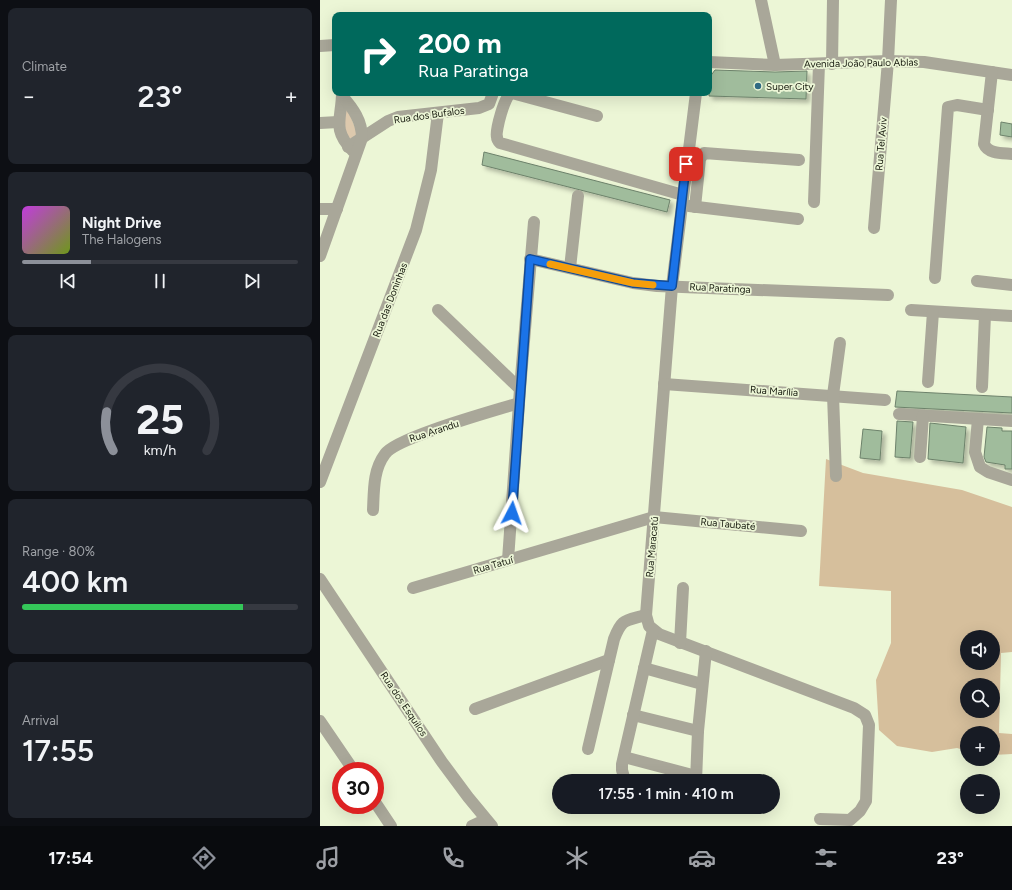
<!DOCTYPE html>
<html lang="en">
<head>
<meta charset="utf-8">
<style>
	:root { --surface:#171b24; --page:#20242c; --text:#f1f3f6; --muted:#9ea1a6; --line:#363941; --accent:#8c9099 }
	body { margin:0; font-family:Figtree,sans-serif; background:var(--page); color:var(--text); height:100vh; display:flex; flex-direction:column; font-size:15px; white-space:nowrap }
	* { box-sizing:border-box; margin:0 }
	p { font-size:13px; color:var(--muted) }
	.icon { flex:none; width:22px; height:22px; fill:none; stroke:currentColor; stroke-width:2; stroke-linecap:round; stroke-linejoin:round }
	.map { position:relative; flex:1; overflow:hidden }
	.details { display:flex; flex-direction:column; gap:8px; padding:8px; background:#0d0f14; width:320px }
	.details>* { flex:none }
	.top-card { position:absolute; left:12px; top:12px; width:380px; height:84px; border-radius:8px; box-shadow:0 4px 16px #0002; background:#00695c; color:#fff; overflow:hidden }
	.controls { position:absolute; left:640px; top:630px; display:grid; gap:8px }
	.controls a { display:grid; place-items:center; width:40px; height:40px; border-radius:50%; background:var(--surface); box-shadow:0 4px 16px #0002; font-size:20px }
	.speed { position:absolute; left:12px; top:762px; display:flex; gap:8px; font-size:20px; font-weight:700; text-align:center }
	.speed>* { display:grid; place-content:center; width:52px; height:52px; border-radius:50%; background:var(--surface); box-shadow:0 4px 16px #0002; line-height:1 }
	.speed .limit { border:6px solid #d22; background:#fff; color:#111 }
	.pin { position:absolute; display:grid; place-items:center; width:34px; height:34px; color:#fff; margin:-17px; border-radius:8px; box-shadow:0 2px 6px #0006 }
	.me { position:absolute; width:44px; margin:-22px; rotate:4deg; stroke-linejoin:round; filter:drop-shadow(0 0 3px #0008) }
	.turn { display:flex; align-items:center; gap:14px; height:84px; padding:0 20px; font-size:18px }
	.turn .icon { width:52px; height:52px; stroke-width:2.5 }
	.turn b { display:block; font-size:28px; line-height:34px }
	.big { font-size:30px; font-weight:600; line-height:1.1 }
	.details .card { flex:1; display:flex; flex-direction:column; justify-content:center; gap:6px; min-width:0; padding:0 14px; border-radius:8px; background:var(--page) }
	.details .dial { align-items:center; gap:0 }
	.dial svg { height:104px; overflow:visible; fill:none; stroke:var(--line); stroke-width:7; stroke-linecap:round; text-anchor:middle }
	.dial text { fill:var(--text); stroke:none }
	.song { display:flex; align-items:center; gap:12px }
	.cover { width:48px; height:48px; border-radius:6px; background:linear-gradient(135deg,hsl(290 70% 55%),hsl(80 70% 35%)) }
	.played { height:4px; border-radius:2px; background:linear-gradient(90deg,var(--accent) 25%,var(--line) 25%) }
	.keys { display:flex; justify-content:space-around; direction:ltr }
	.heat { display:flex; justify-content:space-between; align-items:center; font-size:22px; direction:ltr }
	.charge { height:6px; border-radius:3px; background:linear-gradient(90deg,#34c759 80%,var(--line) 0) }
	.trip { position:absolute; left:232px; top:774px; width:228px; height:40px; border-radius:20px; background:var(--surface); box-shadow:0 4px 16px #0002; font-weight:600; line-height:40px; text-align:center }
	.menu { display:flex; height:64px; justify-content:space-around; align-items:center; background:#090b0e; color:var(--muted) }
	.menu .icon { width:28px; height:28px }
	.menu .selected { color:var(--accent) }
	.menu b { font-size:18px; color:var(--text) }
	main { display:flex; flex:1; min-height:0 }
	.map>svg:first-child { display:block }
	.green { fill:#ddc9ad }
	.forest { fill:#d6bf9c; fill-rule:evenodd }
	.building { fill:#a0bc9c; stroke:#6d826b; filter:url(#shadow) }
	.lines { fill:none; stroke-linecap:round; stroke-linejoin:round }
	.minor { stroke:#a9a799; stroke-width:12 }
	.route-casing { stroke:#114b97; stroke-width:10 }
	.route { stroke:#1a73e8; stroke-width:7 }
	.slow { stroke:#f59e0b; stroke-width:7 }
	.poi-dot { fill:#306a83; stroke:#ecf6d6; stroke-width:1.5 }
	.labels { text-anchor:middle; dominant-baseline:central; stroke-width:3.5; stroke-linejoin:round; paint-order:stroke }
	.street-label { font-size:10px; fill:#15180d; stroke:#ecf6d6 }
	.poi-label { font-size:10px; fill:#15180d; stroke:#ecf6d6; text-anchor:start }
</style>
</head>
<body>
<main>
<section class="details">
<div class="card"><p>Climate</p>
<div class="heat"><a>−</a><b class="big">23°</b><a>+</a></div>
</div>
<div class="card">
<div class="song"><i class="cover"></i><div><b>Night Drive</b><p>The Halogens</p></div></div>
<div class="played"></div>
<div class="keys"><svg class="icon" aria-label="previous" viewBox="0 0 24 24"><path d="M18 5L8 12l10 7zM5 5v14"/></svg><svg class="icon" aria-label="pause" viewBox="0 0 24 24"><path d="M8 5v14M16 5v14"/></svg><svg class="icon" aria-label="next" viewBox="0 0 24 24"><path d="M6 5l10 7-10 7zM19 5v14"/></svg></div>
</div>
<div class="card dial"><svg viewBox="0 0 100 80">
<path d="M14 69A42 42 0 1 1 86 69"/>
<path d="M14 69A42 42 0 0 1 9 39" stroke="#8c9099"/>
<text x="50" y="56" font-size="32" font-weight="700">25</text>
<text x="50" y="72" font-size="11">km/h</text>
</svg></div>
<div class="card"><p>Range · 80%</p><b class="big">400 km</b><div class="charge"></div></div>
<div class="card"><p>Arrival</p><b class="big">17:55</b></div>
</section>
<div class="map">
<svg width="692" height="826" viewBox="0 0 692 826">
	<defs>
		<filter id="shadow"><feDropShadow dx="3.5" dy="3.5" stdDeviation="2" flood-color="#0004"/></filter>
	</defs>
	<rect width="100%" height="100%" fill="#ecf6d6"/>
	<path class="green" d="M28,110L38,135L33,140L26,136L23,112Z"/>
	<path class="forest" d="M506,459L543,473L642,490L692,507V652L681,653L679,733L692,734V754L673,755V733H647V751L637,748L612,752L577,746L559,730L556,680L571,643V591L499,586ZM647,637H673V663H647ZM647,685H673V711H647Z"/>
	<g class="building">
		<path d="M395,70L455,72L487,71L486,99L389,96V78Z"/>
		<path d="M681,122L692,124V137L680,135Z"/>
		<path d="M164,152L350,200L347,212L162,165Z"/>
		<path d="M577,391L692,397V413L575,407Z"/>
		<path d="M577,421L593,422L590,458L575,457Z"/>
		<path d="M610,423L646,427L643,463L608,459Z"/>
		<path d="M667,427L682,428V431H692V469H685V465L666,462L664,457Z"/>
		<path d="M543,429L562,431L560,460L540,458Z"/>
	</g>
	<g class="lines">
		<g class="minor">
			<path d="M441,0L455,65"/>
			<path d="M0,46L15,45"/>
			<path d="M389,62L455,65L568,61L604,62L692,75"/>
			<path d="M512,64L513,0"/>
			<path d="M672,72L664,144C668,154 683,153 692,154"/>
			<path d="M22,93C22,118 11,129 33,151"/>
			<path d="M191,93C185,95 175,131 177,137C177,140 178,141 180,143L363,195"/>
			<path d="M192,93L277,116"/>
			<path d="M376,93L352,286L326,615L329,626L339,634L534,708L545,715L549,725L546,801L540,811L530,820L500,819"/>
			<path d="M0,123L18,122"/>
			<path d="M28,147L68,121L78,117L159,108L169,104L173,93"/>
			<path d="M494,202L499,64"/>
			<path d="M369,206L478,219"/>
			<path d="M375,207L380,159L384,153L479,160"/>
			<path d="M0,209H17"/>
			<path d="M554,228L568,61L571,0"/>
			<path d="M0,256L42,138C42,121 33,108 22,96"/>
			<path d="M210,259L313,283L337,286L568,295"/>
			<path d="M250,268L258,196"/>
			<path d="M615,278L628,107L637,105L668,110"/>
			<path d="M657,281L692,285"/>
			<path d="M118,310L200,389"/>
			<path d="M591,310L692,316"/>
			<path d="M608,382L613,312"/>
			<path d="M344,384L565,400"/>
			<path d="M662,387L665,315"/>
			<path d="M579,414L692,421"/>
			<path d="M658,419L655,452L660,467L668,472L692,480"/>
			<path d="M600,457L603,416"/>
			<path d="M516,476L513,395L520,343"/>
			<path d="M0,482L96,230L111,170L118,113"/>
			<path d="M53,510C54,490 53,470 65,454C77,437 174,411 199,403"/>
			<path d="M188,560L200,389L214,222"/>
			<path d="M0,579L122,762L148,797L172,826"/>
			<path d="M93,588L334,517L481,531"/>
			<path d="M360,643L363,588"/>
			<path d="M324,668L382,684"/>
			<path d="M155,709L289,660"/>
			<path d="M313,715L378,731"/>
			<path d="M0,721L34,771"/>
			<path d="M268,749L294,639C302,618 305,621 326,615"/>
			<path d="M304,757L376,776"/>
			<path d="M305,781L302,770V764L333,630"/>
			<path d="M376,781L378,731L386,651"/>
			<path d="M55,802L71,826"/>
			<path d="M152,826L165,820"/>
		</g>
	</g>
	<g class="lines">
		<g class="route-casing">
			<path id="route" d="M192,513L210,259L313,283L352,286L366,164"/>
		</g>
		<use href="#route" class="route"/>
		<path class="slow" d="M230,264L313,283L333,285"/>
	</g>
	<circle class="poi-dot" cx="438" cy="86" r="4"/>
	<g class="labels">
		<g class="street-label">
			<text transform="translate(541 63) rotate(-1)">Avenida João Paulo Ablas</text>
			<text transform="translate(109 115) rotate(-8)">Rua dos Bufalos</text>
			<text transform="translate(561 144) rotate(-85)">Rua Tel Aviv</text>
			<text transform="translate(400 288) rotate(3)">Rua Paratinga</text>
			<text transform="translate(70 300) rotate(-69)">Rua das Doninhas</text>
			<text transform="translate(454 391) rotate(4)">Rua Marília</text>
			<text transform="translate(114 431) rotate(-18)">Rua Arandu</text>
			<text transform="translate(408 524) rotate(5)">Rua Taubaté</text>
			<text transform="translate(332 547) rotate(-85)">Rua Maracatú</text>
			<text transform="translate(173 565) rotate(-16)">Rua Tatuí</text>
			<text transform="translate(84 704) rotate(56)">Rua dos Esquilos</text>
		</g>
		<g class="poi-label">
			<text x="446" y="86">Super City</text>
		</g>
	</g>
</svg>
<div class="controls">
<a><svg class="icon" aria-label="sound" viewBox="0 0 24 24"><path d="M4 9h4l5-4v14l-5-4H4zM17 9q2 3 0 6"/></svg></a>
<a><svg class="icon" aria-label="search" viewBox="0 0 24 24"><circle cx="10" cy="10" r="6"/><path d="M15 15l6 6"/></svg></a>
<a>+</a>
<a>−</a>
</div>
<div class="speed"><div class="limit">30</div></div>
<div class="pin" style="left:366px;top:164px;background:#d93025"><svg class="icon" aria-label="arrive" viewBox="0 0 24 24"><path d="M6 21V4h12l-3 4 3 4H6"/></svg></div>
<svg class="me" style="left:192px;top:513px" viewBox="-20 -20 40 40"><path d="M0-17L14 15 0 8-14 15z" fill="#1a73e8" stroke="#fff" stroke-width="4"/></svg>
<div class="trip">17:55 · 1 min · 410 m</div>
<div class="top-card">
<div class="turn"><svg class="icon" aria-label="right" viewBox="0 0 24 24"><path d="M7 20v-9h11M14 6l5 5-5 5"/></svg><div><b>200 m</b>Rua Paratinga</div></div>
</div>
</div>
</main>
<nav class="menu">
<b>17:54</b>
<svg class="icon selected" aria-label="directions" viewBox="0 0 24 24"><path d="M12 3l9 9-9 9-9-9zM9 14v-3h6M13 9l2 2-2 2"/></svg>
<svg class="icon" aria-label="music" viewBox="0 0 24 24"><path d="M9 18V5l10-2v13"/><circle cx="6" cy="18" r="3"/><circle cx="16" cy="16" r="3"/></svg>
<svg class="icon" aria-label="phone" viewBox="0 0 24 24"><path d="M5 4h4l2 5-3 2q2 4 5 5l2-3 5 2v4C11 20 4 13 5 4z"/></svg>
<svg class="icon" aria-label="climate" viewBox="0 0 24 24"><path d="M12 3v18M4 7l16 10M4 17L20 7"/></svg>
<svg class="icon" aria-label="car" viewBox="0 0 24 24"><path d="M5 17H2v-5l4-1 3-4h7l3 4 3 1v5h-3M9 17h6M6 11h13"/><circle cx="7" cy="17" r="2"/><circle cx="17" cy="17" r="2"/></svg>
<svg class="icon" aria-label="filters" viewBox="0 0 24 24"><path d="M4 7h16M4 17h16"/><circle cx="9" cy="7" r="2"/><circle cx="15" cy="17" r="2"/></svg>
<b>23°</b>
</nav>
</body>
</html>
